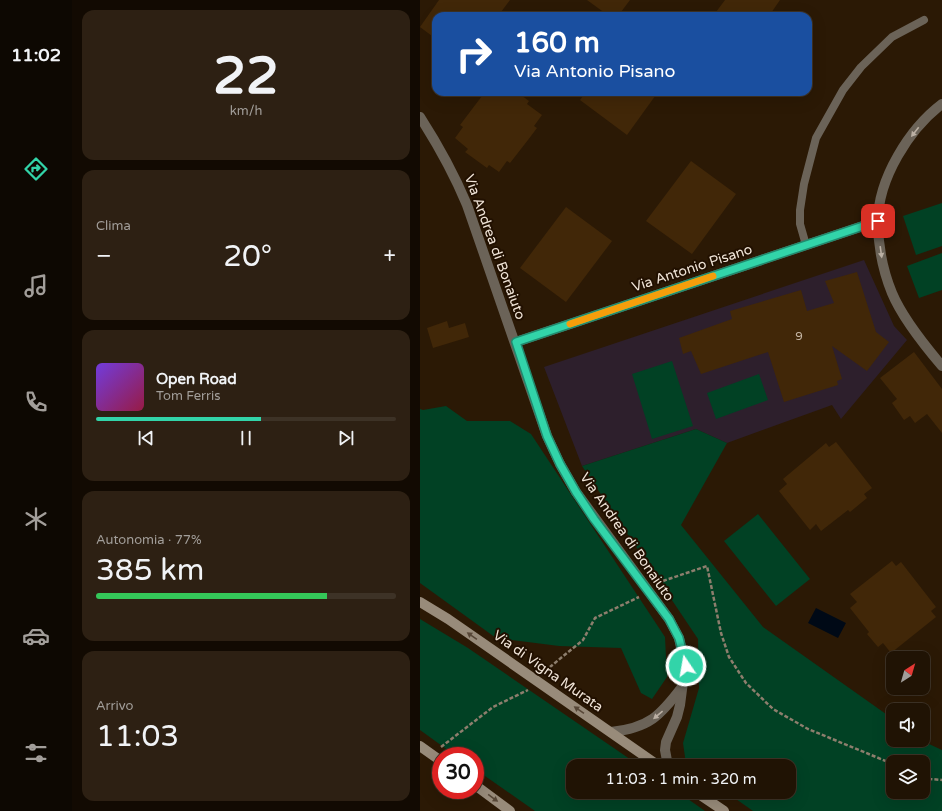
<!DOCTYPE html>
<html lang="it">
<head>
<meta charset="utf-8">
<style>
	:root { --surface:#201304; --page:#2d2013; --text:#f1f3f6; --muted:#a29e9a; --line:#3d3226; --accent:#32d4a9 }
	body { margin:0; font-family:"Varela Round",sans-serif; background:var(--page); color:var(--text); height:100vh; display:flex; flex-direction:column; font-size:15px; white-space:nowrap }
	* { box-sizing:border-box; margin:0 }
	p { font-size:13px; color:var(--muted) }
	.icon { flex:none; width:22px; height:22px; fill:none; stroke:currentColor; stroke-width:2; stroke-linecap:round; stroke-linejoin:round }
	.map { position:relative; flex:1; overflow:hidden }
	.panel { display:flex; flex-direction:column; gap:10px; padding:10px; background:#120a02; width:348px }
	.panel>* { flex:none }
	.hud { position:absolute; left:12px; top:12px; width:380px; height:84px; border-radius:12px; box-shadow:0 4px 16px #0002,0 0 0 1px var(--line); background:#1a4fa0; color:#fff; overflow:hidden }
	.needle { width:26px; rotate:37deg }
	.fabs { position:absolute; left:466px; top:651px; display:grid; gap:8px }
	.fabs a { display:grid; place-items:center; width:44px; height:44px; border-radius:8px; background:var(--surface); box-shadow:0 4px 16px #0002,0 0 0 1px var(--line); font-size:20px }
	.speed { position:absolute; left:12px; top:747px; display:flex; gap:8px; font-size:20px; font-weight:700; text-align:center }
	.speed>* { display:grid; place-content:center; width:52px; height:52px; border-radius:50%; background:var(--surface); box-shadow:0 4px 16px #0002,0 0 0 1px var(--line); line-height:1 }
	.speed .limit { border:6px solid #d22; background:#fff; color:#111 }
	.pin { position:absolute; display:grid; place-items:center; width:34px; height:34px; color:#fff; margin:-17px; border-radius:8px; box-shadow:0 2px 6px #0006 }
	.me { position:absolute; width:44px; margin:-22px; rotate:348deg; stroke-linejoin:round; filter:drop-shadow(0 0 3px #0008) }
	.turn { display:flex; align-items:center; gap:14px; height:84px; padding:0 16px; font-size:18px }
	.turn .icon { width:52px; height:52px; stroke-width:2.5 }
	.turn b { display:block; font-size:28px; line-height:34px }
	.big { font-size:30px; font-weight:600; line-height:1.1 }
	.panel .widget { flex:1; display:flex; flex-direction:column; justify-content:center; gap:6px; min-width:0; padding:0 14px; border-radius:12px; background:var(--page) }
	.panel .dial { align-items:center; gap:0 }
	.dial b { font-size:52px; line-height:1 }
	.song { display:flex; align-items:center; gap:12px }
	.cover { width:48px; height:48px; border-radius:6px; background:linear-gradient(135deg,hsl(260 70% 55%),hsl(340 70% 35%)) }
	.played { height:4px; border-radius:2px; background:linear-gradient(90deg,var(--accent) 55%,var(--line) 55%) }
	.keys { display:flex; justify-content:space-around; direction:ltr }
	.heat { display:flex; justify-content:space-between; align-items:center; font-size:22px; direction:ltr }
	.charge { height:6px; border-radius:3px; background:linear-gradient(90deg,#34c759 77%,var(--line) 0) }
	.trip { position:absolute; left:146px; top:759px; width:230px; height:40px; border-radius:12px; background:var(--surface); box-shadow:0 4px 16px #0002,0 0 0 1px var(--line); font-weight:600; line-height:40px; text-align:center }
	main { display:flex; flex:1; min-height:0 }
	.dock { display:flex; flex-direction:column; width:72px; justify-content:space-around; align-items:center; background:#0d0802; color:var(--muted) }
	.dock .icon { width:28px; height:28px }
	.dock .active { color:var(--accent) }
	.dock b { font-size:18px; color:var(--text) }
	.map>svg:first-child { display:block }
	.education { fill:#2d1f2c }
	.green { fill:#014124; fill-rule:evenodd }
	.water { fill:#000916 }
	.building { fill:#412708 }
	.lines { fill:none; stroke-linecap:round; stroke-linejoin:round }
	.path { stroke:#8d7e6d; stroke-width:2.5; stroke-dasharray:4 2; stroke-linecap:butt }
	.service { stroke:#6b6358; stroke-width:8 }
	.minor { stroke:#6b6358; stroke-width:10 }
	.secondary { stroke:#988b7a; stroke-width:10 }
	.oneway { fill:#bbb0a4 }
	.oneway2 { fill:#574737 }
	.route-casing { stroke:#208a6e; stroke-width:10 }
	.route { stroke:#32d4a9; stroke-width:7 }
	.slow { stroke:#f59e0b; stroke-width:7 }
	.labels { text-anchor:middle; dominant-baseline:central; stroke-width:4; stroke-linejoin:round; paint-order:stroke }
	.number-label { font-size:12px; fill:#c4b5a3 }
	.street-label { font-size:14px; fill:#f0e4d7; stroke:#211000 }
</style>
</head>
<body>
<main>
<nav class="dock">
<b>11:02</b>
<svg class="icon active" aria-label="directions" viewBox="0 0 24 24"><path d="M12 3l9 9-9 9-9-9zM9 14v-3h6M13 9l2 2-2 2"/></svg>
<svg class="icon" aria-label="music" viewBox="0 0 24 24"><path d="M9 18V5l10-2v13"/><circle cx="6" cy="18" r="3"/><circle cx="16" cy="16" r="3"/></svg>
<svg class="icon" aria-label="phone" viewBox="0 0 24 24"><path d="M5 4h4l2 5-3 2q2 4 5 5l2-3 5 2v4C11 20 4 13 5 4z"/></svg>
<svg class="icon" aria-label="climate" viewBox="0 0 24 24"><path d="M12 3v18M4 7l16 10M4 17L20 7"/></svg>
<svg class="icon" aria-label="car" viewBox="0 0 24 24"><path d="M5 17H2v-5l4-1 3-4h7l3 4 3 1v5h-3M9 17h6M6 11h13"/><circle cx="7" cy="17" r="2"/><circle cx="17" cy="17" r="2"/></svg>
<svg class="icon" aria-label="filters" viewBox="0 0 24 24"><path d="M4 7h16M4 17h16"/><circle cx="9" cy="7" r="2"/><circle cx="15" cy="17" r="2"/></svg>
</nav>
<section class="panel">
<div class="widget dial"><b>22</b><p>km/h</p></div>
<div class="widget"><p>Clima</p>
<div class="heat"><a>−</a><b class="big">20°</b><a>+</a></div>
</div>
<div class="widget">
<div class="song"><i class="cover"></i><div><b>Open Road</b><p>Tom Ferris</p></div></div>
<div class="played"></div>
<div class="keys"><svg class="icon" aria-label="previous" viewBox="0 0 24 24"><path d="M18 5L8 12l10 7zM5 5v14"/></svg><svg class="icon" aria-label="pause" viewBox="0 0 24 24"><path d="M8 5v14M16 5v14"/></svg><svg class="icon" aria-label="next" viewBox="0 0 24 24"><path d="M6 5l10 7-10 7zM19 5v14"/></svg></div>
</div>
<div class="widget"><p>Autonomia · 77%</p><b class="big">385 km</b><div class="charge"></div></div>
<div class="widget"><p>Arrivo</p><b class="big">11:03</b></div>
</section>
<div class="map">
<svg width="522" height="811" viewBox="0 0 522 811">
	<rect width="100%" height="100%" fill="#2b1905"/>
	<path class="education" d="M444,260L474,326L487,340L421,419L412,405L307,443L276,429L162,466L124,367Z"/>
	<g class="green">
		<path d="M522,203V246L496,255L483,216Z"/>
		<path d="M522,253V290L499,298L487,266Z"/>
		<path d="M252,361L273,426L232,439L212,374Z"/>
		<path d="M339,374L348,400L296,419L287,393Z"/>
		<path d="M26,406L47,421H90L111,434L245,637L247,677L232,699L221,693L201,648L139,646L76,638L0,583V409L3,410Z"/>
		<path d="M276,429L307,443L261,525L343,627L473,719V740H503L509,744L522,750V811H333L306,792H369V766H269L266,764L263,743L279,688L278,639L162,466ZM473,762H503V792H473Z"/>
		<path d="M338,514L390,579L356,606L304,541Z"/>
		<path d="M0,619L48,648L220,766H153V792H258L285,811H115L55,769V756H36L0,730Z"/>
	</g>
	<path class="water" d="M396,608L426,623L418,638L388,623Z"/>
	<g class="building">
		<path d="M19,0H90L78,16H16V39L0,27Z"/>
		<path d="M167,0H210L198,16H189Z"/>
		<path d="M305,0H360L349,16H293Z"/>
		<path d="M65,92H97L109,101L107,104L122,115L114,126L117,128L108,140L90,163L87,161L79,172L69,165L67,168L45,152L48,149L35,138L43,127L40,125Z"/>
		<path d="M166,92H238L207,135L160,100Z"/>
		<path d="M271,161L316,194L272,254L226,221Z"/>
		<path d="M146,207L192,241L146,302L100,268Z"/>
		<path d="M437,272L456,332L469,342L447,371L412,346L422,379L417,381L418,385L364,402L348,352L281,374L271,351L263,354L259,338L312,319L310,311L381,290L387,311L414,303L405,281Z"/>
		<path d="M27,321L29,328L45,323L49,337L13,348L7,328Z"/>
		<path d="M494,352L522,389V433L507,414L495,423L490,416L484,420L472,403L477,399L460,378Z"/>
		<path d="M416,442L452,488L444,494L447,498L430,512L428,510L401,531L396,524L390,530L359,491L367,484L363,479L406,443L409,447Z"/>
		<path d="M472,561L476,566L481,562L516,607L511,611L516,617L471,653L463,643L458,647L447,634L449,632L430,608L437,602L430,594Z"/>
	</g>
	<g class="lines">
		<g class="path">
			<path d="M238,584L240,582L287,566L301,633L309,657L326,683L353,709L388,729L473,764"/>
			<path d="M125,671L163,640L175,618L219,597"/>
			<path d="M21,747L73,707L108,690"/>
			<path d="M503,776L510,779L522,780"/>
		</g>
		<path class="service" d="M386,245L380,224V210L384,184L396,138L423,90L441,67L472,37L504,20"/>
		<g class="minor">
			<path d="M522,104C489,129 458,179 458,221C458,245 463,271 472,293C482,317 505,346 522,366"/>
			<path d="M0,117C18,145 34,174 47,205L127,436L140,464L156,492L249,619L259,638L265,666L260,705L257,717L246,742L245,750L248,766"/>
			<path d="M96,342L458,221"/>
			<path d="M191,732C229,728 240,716 262,687"/>
		</g>
		<g class="secondary">
			<path d="M0,602L28,619L239,766"/>
			<path d="M0,746L21,761"/>
			<path d="M55,785L90,811"/>
			<path d="M276,792L304,811"/>
		</g>
	</g>
	<defs><path id="oneway-solid" d="M-6-.8H1V-3.2L6.5 0L1 3.2V.8H-6Z"/></defs>
	<g class="oneway">
		<use href="#oneway-solid" transform="translate(495 132) rotate(128)"/>
		<use href="#oneway-solid" transform="translate(461 252) rotate(82)"/>
		<use href="#oneway-solid" transform="translate(238 715) rotate(140)"/>
	</g>
	<g class="oneway2">
		<use href="#oneway-solid" transform="translate(52 636) rotate(-145)"/>
		<use href="#oneway-solid" transform="translate(159 710) rotate(-146)"/>
		<use href="#oneway-solid" transform="translate(73 798) rotate(36)"/>
	</g>
	<g class="lines">
		<g class="route-casing">
			<path id="route" d="M266,666L259,638L249,619L174,519L156,492L140,464L127,436L96,342L458,221"/>
		</g>
		<use href="#route" class="route"/>
		<path class="slow" d="M150,324L293,276"/>
	</g>
	<g class="labels">
		<g class="number-label">
			<text x="379" y="336">9</text>
		</g>
		<g class="street-label">
			<text transform="translate(75 247) rotate(70)">Via Andrea di Bonaiuto</text>
			<text transform="translate(272 268) rotate(-18)">Via Antonio Pisano</text>
			<text transform="translate(207 537) rotate(55)">Via Andrea di Bonaiuto</text>
			<text transform="translate(128 671) rotate(35)">Via di Vigna Murata</text>
		</g>
	</g>
</svg>
<div class="fabs">
<a><svg class="needle" viewBox="-14 -14 28 28"><path d="M0-13l5 13h-10z" fill="#e53935"/><path d="M0 13l5-13h-10z" fill="#a29e9a"/></svg></a>
<a><svg class="icon" aria-label="sound" viewBox="0 0 24 24"><path d="M4 9h4l5-4v14l-5-4H4zM17 9q2 3 0 6"/></svg></a>
<a><svg class="icon" aria-label="layers" viewBox="0 0 24 24"><path d="M12 4l9 5-9 5-9-5zM3 14l9 5 9-5"/></svg></a>
</div>
<div class="speed"><div class="limit">30</div></div>
<div class="pin" style="left:458px;top:221px;background:#d93025"><svg class="icon" aria-label="arrive" viewBox="0 0 24 24"><path d="M6 21V4h12l-3 4 3 4H6"/></svg></div>
<svg class="me" style="left:266px;top:666px" viewBox="-20 -20 40 40"><circle r="17" fill="#32d4a9" stroke="#fff" stroke-width="3"/><path d="M0-11L8 9 0 5-8 9z" fill="#fff"/></svg>
<div class="trip">11:03 · 1 min · 320 m</div>
<div class="hud">
<div class="turn"><svg class="icon" aria-label="right" viewBox="0 0 24 24"><path d="M7 20v-9h11M14 6l5 5-5 5"/></svg><div><b>160 m</b>Via Antonio Pisano</div></div>
</div>
</div>
</main>
</body>
</html>
